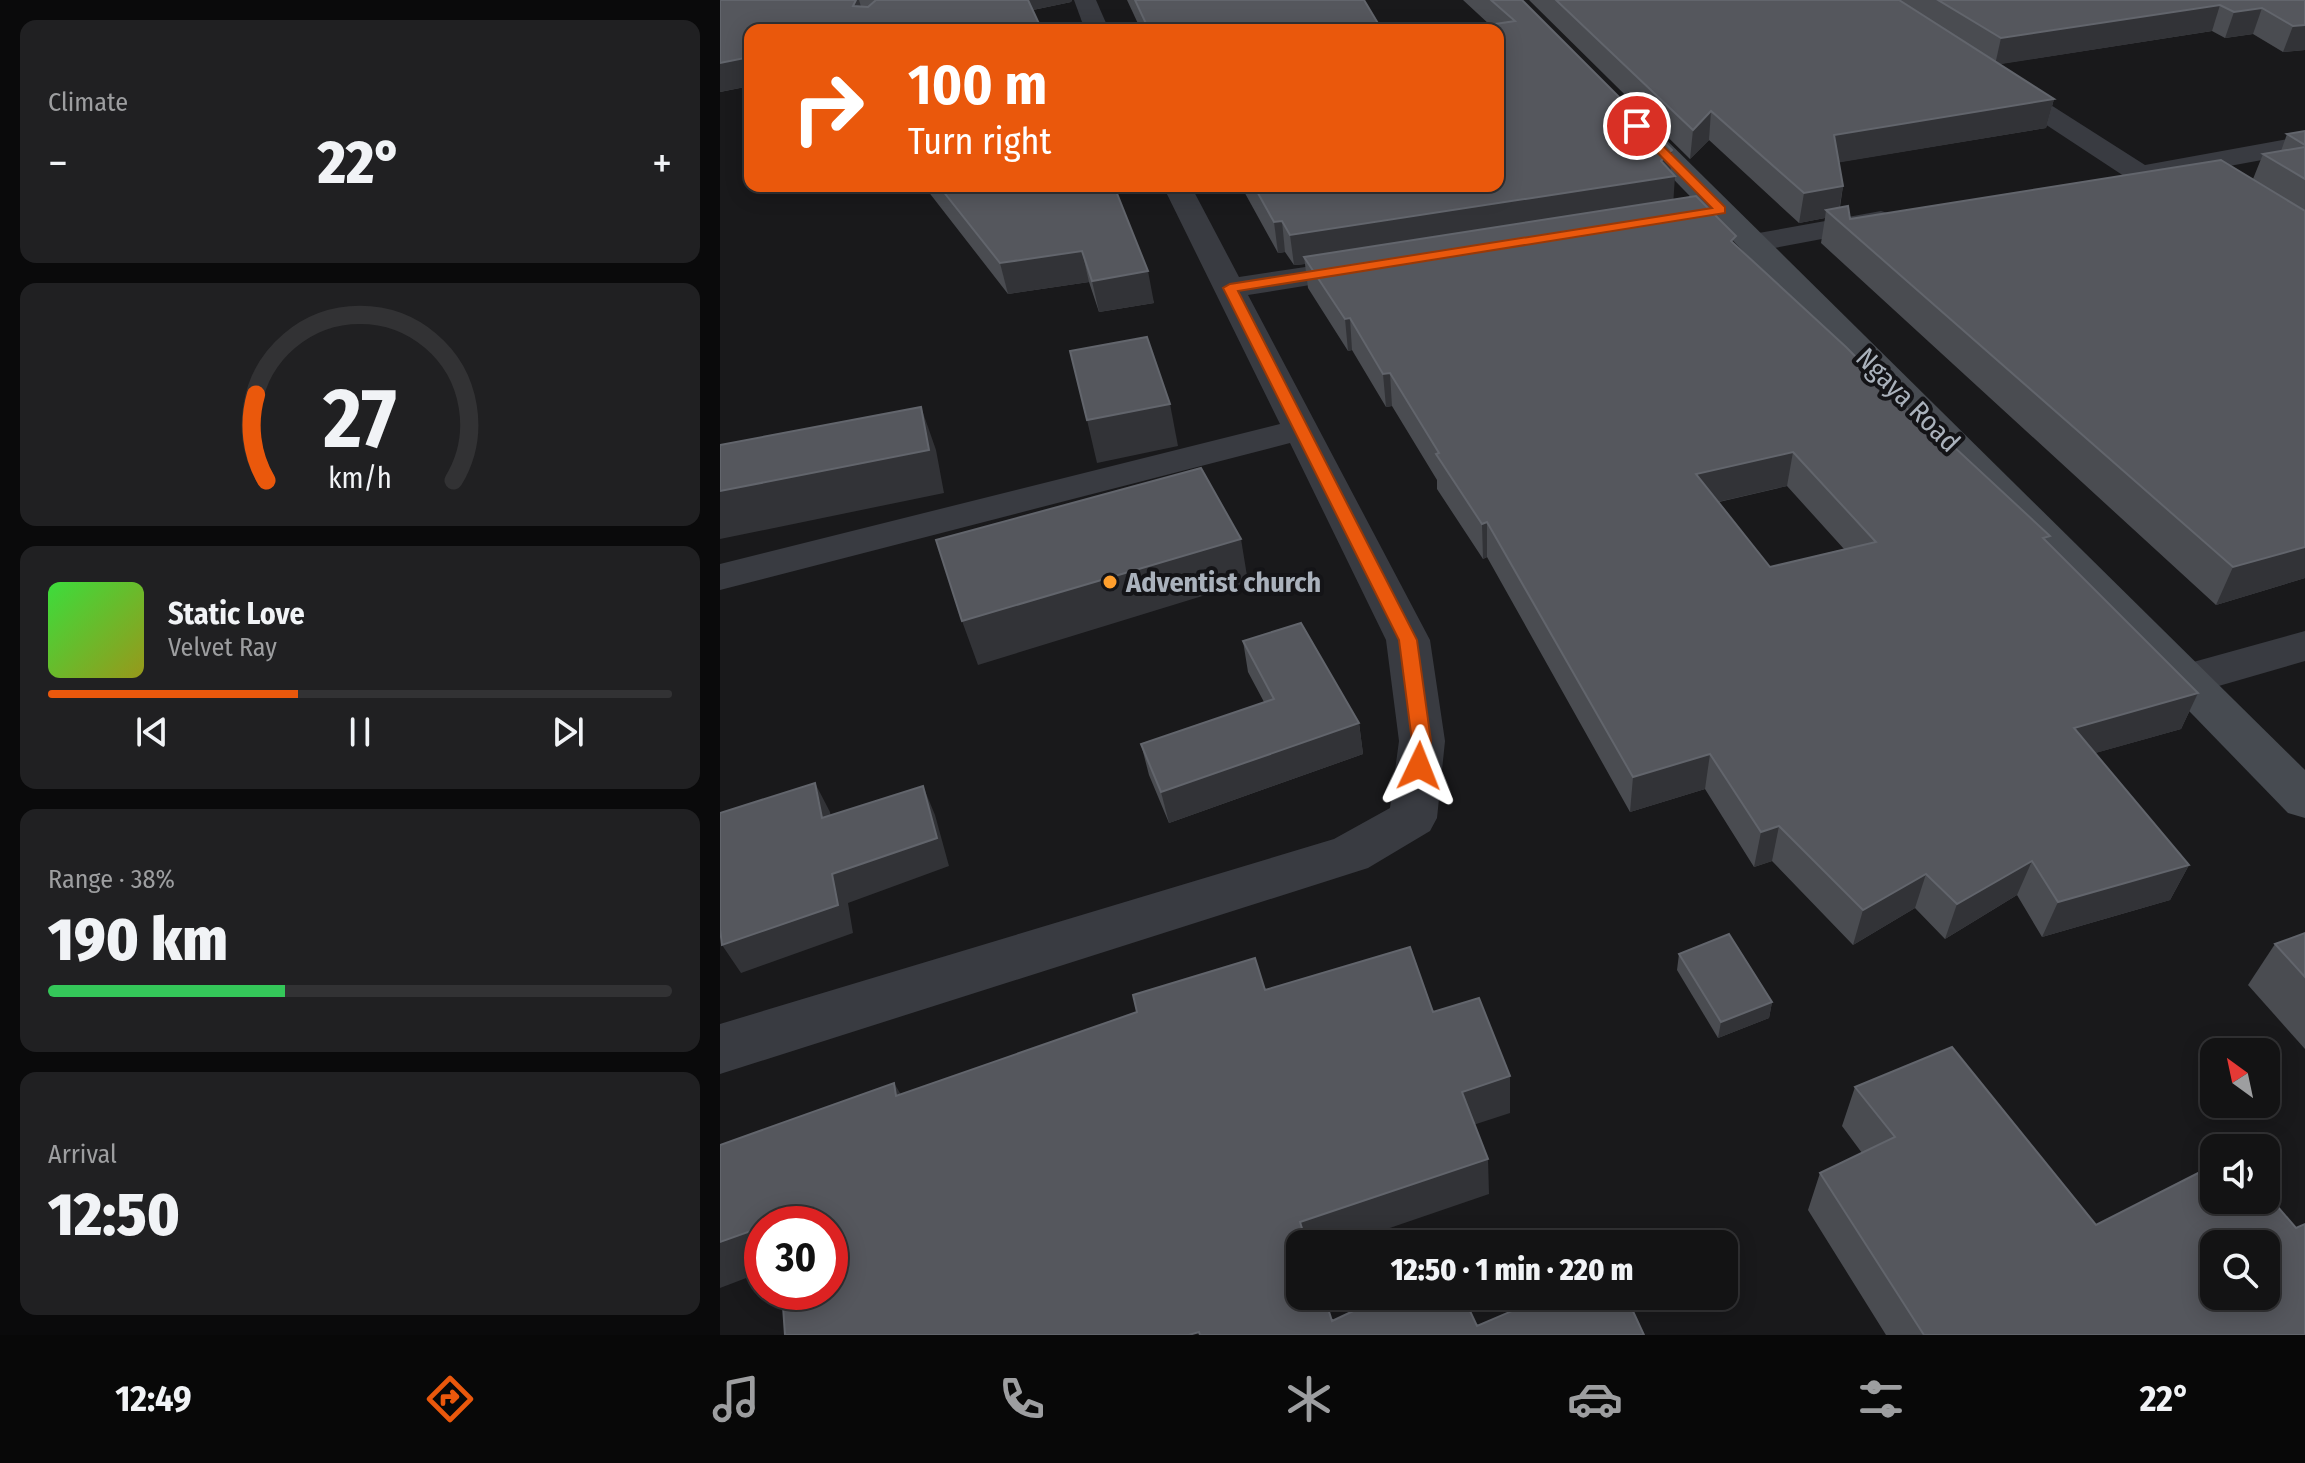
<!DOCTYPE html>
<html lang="en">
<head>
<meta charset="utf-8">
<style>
	:root { --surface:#131314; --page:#202022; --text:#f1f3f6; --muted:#9d9ea0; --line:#323234; --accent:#ea580c }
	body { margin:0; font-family:"Fira Sans Condensed",sans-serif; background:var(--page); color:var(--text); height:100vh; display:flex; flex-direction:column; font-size:30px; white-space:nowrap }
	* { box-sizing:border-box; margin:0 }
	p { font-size:26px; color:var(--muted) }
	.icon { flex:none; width:44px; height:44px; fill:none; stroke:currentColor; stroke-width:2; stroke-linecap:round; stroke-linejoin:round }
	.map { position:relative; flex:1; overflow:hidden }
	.panel { display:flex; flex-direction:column; gap:20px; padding:20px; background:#0a0a0b; width:720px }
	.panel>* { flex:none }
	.top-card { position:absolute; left:24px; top:24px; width:760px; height:168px; border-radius:16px; box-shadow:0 4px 20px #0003,0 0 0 2px var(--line); background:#ea580c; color:#fff; overflow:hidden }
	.needle { width:52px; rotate:327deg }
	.tools { position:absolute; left:1480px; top:1038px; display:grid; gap:16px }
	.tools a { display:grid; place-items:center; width:80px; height:80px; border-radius:16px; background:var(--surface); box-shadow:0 4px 20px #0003,0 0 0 2px var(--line); font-size:40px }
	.speed { position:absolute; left:24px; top:1206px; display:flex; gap:16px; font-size:40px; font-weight:700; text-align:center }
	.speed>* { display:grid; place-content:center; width:104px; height:104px; border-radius:50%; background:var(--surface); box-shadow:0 4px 20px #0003,0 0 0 2px var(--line); line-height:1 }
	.speed .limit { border:12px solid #d22; background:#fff; color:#111 }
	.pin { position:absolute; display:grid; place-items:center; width:68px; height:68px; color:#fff; margin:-34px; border:4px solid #fff; border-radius:50%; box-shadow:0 2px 8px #0007 }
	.me { position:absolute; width:88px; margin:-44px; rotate:2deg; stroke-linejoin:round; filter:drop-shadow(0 0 6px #0008) }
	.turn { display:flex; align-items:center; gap:28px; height:168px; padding:0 32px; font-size:36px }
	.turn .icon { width:104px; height:104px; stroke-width:2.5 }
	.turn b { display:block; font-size:56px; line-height:68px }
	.big { font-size:60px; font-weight:800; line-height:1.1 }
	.panel .tile { flex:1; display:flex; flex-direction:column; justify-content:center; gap:12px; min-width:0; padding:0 28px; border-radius:16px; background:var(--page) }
	.panel .dial { align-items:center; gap:0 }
	.dial svg { height:208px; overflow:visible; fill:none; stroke:var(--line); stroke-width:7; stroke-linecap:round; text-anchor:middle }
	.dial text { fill:var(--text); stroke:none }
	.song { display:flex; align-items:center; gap:24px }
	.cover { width:96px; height:96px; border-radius:12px; background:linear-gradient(135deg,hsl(120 70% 55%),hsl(60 70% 35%)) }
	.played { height:8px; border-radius:4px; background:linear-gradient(90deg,var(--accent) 40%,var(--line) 40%) }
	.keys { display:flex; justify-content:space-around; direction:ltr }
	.heat { display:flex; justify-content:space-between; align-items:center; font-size:44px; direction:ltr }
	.charge { height:12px; border-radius:6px; background:linear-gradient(90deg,#34c759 38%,var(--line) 0) }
	.trip { position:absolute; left:566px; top:1230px; width:452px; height:80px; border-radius:16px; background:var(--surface); box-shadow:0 4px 20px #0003,0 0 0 2px var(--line); font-weight:800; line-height:80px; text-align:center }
	.tab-bar { display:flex; height:128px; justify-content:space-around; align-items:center; background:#080808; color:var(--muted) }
	.tab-bar .icon { width:56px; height:56px }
	.tab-bar .current { color:var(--accent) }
	.tab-bar b { font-size:36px; color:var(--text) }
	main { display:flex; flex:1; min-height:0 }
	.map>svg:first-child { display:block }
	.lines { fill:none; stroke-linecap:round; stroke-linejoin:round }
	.street { fill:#393b41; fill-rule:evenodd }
	.secondary { fill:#474b51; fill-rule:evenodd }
	.wall { fill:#4a4c51; fill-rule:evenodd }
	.shaded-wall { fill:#323337 }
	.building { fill:#55575d; stroke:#62656c; stroke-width:2; fill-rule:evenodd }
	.route { fill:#ea580c; stroke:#983908; stroke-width:2 }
	.poi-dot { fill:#ff9f2d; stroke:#141417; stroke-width:3 }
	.labels { text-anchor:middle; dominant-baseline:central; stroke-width:8; stroke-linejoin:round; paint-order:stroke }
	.street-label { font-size:28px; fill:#aab2bc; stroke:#141417 }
	.poi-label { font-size:28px; font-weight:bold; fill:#aab2bc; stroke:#141417; text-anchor:start }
</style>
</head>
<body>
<main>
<section class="panel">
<div class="tile"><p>Climate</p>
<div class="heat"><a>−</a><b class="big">22°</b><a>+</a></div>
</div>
<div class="tile dial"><svg viewBox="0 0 100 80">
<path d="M14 69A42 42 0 1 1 86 69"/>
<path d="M14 69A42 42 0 0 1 10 36" stroke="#ea580c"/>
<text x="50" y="56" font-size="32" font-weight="700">27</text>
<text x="50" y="72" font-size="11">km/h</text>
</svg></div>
<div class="tile">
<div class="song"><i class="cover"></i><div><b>Static Love</b><p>Velvet Ray</p></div></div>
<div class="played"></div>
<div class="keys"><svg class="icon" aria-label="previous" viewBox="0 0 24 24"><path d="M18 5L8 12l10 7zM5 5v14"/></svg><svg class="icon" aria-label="pause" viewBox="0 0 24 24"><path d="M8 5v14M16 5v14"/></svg><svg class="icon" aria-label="next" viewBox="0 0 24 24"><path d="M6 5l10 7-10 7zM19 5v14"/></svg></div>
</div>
<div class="tile"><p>Range · 38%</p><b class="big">190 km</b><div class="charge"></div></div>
<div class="tile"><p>Arrival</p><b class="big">12:50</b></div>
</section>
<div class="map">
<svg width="1585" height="1335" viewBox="0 0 1585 1335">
	<rect width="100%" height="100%" fill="#19191b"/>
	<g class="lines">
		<g class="street">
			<path d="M354,0H376L389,30H365Z"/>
			<path d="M1281,76L1290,79L1425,165L1585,136V152L1422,182L1410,180L1272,89L1268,84L1272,79Z"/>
			<path d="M443,186H471L519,277L646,258L657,260L662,267L657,274L646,276L528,295L710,640L725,741L717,818L710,831L648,868L0,1074V1024L614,839L670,808L679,741L666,640L570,443L0,590V564L560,424Z"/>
			<path d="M1161,211L1171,214L1176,220L1171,226L1033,252L1022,249L1018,243L1022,237L1033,234Z"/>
			<path d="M1585,631V661L1464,696L1448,691L1442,680L1448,669Z"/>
		</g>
		<path class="secondary" d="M908,109L917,111L1585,770V818L1568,813L899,123L895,117L899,111Z"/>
	</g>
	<g class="wall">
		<path d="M0,0H352L351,2L313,10L30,30V86L0,92Z"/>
		<path d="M407,0H644L662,30H421Z"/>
		<path d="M743,0H802L951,171L953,199L1015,245L1224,446L1328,543L1478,693L1461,729L1375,753L1469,865L1450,900L1322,937L1297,895L1225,939L1195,908L1133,945L1052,861L1034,867L985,789L910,812L767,557L763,559L717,489V480L672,406L666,407L632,350L628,351L588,288L585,264L574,265L565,252L558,253L521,186H778L770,25ZM1067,486L1124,549L1050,567L999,502Z"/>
		<path d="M809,0H1585V50L1563,52L1533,34L1505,38L1492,31L1279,64L1334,99L1326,128L1119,162L1123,186L1120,207L1130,219L1533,179L1543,154L1561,151L1567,134L1585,131V578L1496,605L1101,243L1105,218L1079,223L989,140L970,159Z"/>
		<path d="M204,186H394L434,303L379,312L369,282L288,294Z"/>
		<path d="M523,641L639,723L643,754L449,823L429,775L421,744L544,702L528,672Z"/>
		<path d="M1585,933V1049L1528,985L1555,944Z"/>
		<path d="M959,954L1052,1002L1049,1018L998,1038L957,970Z"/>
		<path d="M1135,1087L1376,1225L1585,1335H1166L1088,1210L1100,1173L1142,1153L1122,1126Z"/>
	</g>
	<g class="shaded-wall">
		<path d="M136,0H139L146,23L133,6Z"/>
		<path d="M305,0H352L351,2L308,11Z"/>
		<path d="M1500,5L1492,31L1275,65L1281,38Z"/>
		<path d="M1542,8L1533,34L1505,38L1514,12Z"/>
		<path d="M1585,25V50L1563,52L1573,26Z"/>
		<path d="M30,57V86L0,92V63Z"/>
		<path d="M1334,99L1326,128L1110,164L1114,135Z"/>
		<path d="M991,111L989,140L970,159L973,130Z"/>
		<path d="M952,150L950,177L955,176L953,206L584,257L585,264L574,265L570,235L941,161Z"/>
		<path d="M1123,186L1118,216L1106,210L1105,218L1079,223L1084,193Z"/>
		<path d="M562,221L565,252L558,253L554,222Z"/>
		<path d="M362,251L369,282L288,294L280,263Z"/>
		<path d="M428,271L434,303L379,312L372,281Z"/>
		<path d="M630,318L632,350L628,351L625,319Z"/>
		<path d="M670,373L672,406L666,407L663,374Z"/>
		<path d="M450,404L458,446L377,463L367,420Z"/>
		<path d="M201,407L216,450L224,493L0,539V491Z"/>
		<path d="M1073,452L1067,486L972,508L976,474Z"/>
		<path d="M767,522V557L763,559L762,524Z"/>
		<path d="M521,539L528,582L258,665L242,621Z"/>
		<path d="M1585,547V578L1496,605L1513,567Z"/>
		<path d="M1478,693L1461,729L1340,763L1354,728Z"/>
		<path d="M639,723L643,754L449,823L441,792Z"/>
		<path d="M990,754L985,789L910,812L913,777Z"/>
		<path d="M95,783L110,812L117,847L102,818Z"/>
		<path d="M203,786L215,815L229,866L128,903L133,933L21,973L2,945L112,874Z"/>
		<path d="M1059,826L1052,861L1034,867L1041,832Z"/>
		<path d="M1312,861L1297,895L1225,939L1237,904Z"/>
		<path d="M1469,865L1450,900L1322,937L1338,902Z"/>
		<path d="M1206,874L1195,908L1133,945L1143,910Z"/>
		<path d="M1052,1002L1049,1018L998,1038L1001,1022Z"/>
		<path d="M790,1076V1113L744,1128L742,1092Z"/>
		<path d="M174,1083L196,1120L176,1096Z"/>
		<path d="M768,1159L769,1194L623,1244H585L580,1222Z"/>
		<path d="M42,1227V1272L0,1288V1242Z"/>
	</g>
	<g class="building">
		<path d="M0,0H136L133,6L148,7L156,0H308L322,30H30V57L0,63Z"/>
		<path d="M415,0H644L662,30H429Z"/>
		<path d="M771,0H802L952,150L941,161L955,176L570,235L562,221L554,222L534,186H778V30H735L795,21Z"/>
		<path d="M836,0H1179L1334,99L1114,135L1123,186L1084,193L991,111L973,130Z"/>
		<path d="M1218,0H1585V25L1573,26L1542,8L1514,12L1500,5L1281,38Z"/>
		<path d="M1585,131V145L1567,134Z"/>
		<path d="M1585,147V179L1543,154Z"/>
		<path d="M1501,160L1585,211V547L1513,567L1106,210L1128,206L1130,219Z"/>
		<path d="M219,186H394L428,271L372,281L362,251L280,263Z"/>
		<path d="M976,196L1016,236L1011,241L1126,347L1224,446L1231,444L1330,536L1323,538L1478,693L1354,728L1469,865L1338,902L1312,861L1237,904L1206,874L1143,910L1059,826L1041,832L990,754L913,777L767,522L762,524L716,454L719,453L670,373L663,374L630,318L625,319L584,257ZM1073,452L1156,542L1050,567L976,474Z"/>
		<path d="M427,337L450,404L367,420L350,351Z"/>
		<path d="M201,407L209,450L0,491V445Z"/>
		<path d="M481,468L521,539L242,621L216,540Z"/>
		<path d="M581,623L639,723L441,792L421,744L554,699L523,641Z"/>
		<path d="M95,783L102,818L203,786L217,838L112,874L118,905L2,945L0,929V813Z"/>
		<path d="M1585,933V977L1555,944Z"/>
		<path d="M1009,934L1052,1002L1001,1022L959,954Z"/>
		<path d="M690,947L713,1012L759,998L790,1076L742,1092L768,1159L580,1222L587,1244H580V1296H604L612,1321L665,1296H743L757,1326L827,1296H906L924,1335H480L479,1332L469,1335H65L62,1292H110V1224H57V1221L49,1224H42V1227L0,1242V1145L174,1083L176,1096L417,1012L413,995L535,958L545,990Z"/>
		<path d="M1232,1047L1376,1225L1494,1165V1200H1546V1193L1576,1228L1585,1224V1335H1204L1100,1173L1175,1137L1135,1087ZM1494,1244H1546V1296H1494Z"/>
	</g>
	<path class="route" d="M913,124H921L1005,207V213L518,291L697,640L711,741L706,772H692L689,766L692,741L679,640L503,288L510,284L992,208L913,128Z"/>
	<circle class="poi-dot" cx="390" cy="582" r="8"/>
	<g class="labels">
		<g class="street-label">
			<text transform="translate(1188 400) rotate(45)">Ngaya Road</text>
		</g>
		<g class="poi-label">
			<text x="406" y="582">Adventist church</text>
		</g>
	</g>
</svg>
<div class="tools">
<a><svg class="needle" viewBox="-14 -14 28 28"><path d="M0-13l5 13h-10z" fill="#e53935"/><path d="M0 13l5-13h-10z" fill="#9d9ea0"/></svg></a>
<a><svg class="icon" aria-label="sound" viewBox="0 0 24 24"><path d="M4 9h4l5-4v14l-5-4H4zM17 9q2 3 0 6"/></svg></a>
<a><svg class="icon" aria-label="search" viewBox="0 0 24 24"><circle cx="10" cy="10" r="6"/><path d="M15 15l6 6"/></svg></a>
</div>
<div class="speed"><div class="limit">30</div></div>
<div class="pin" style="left:917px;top:126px;background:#d93025"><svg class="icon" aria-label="arrive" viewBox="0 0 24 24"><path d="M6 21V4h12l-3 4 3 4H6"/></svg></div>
<svg class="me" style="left:699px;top:766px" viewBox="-20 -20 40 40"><path d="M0-17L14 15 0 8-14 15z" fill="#ea580c" stroke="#fff" stroke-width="4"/></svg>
<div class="trip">12:50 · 1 min · 220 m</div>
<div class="top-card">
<div class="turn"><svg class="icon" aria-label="right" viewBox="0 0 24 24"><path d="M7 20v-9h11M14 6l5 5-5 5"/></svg><div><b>100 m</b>Turn right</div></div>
</div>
</div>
</main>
<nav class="tab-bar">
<b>12:49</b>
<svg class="icon current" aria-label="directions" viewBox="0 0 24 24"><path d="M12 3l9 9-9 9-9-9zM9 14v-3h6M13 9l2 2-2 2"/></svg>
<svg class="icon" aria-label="music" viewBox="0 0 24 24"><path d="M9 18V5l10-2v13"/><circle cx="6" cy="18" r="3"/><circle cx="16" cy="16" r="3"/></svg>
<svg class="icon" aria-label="phone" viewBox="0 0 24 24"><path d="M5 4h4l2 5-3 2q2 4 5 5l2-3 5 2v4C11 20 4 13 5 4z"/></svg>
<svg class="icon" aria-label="climate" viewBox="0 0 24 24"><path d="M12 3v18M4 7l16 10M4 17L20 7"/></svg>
<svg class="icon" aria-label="car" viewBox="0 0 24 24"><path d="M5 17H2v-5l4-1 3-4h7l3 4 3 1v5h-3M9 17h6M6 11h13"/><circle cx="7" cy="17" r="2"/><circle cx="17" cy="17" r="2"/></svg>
<svg class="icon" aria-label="filters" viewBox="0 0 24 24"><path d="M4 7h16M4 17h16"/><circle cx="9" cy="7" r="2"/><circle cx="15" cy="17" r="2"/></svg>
<b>22°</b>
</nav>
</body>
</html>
